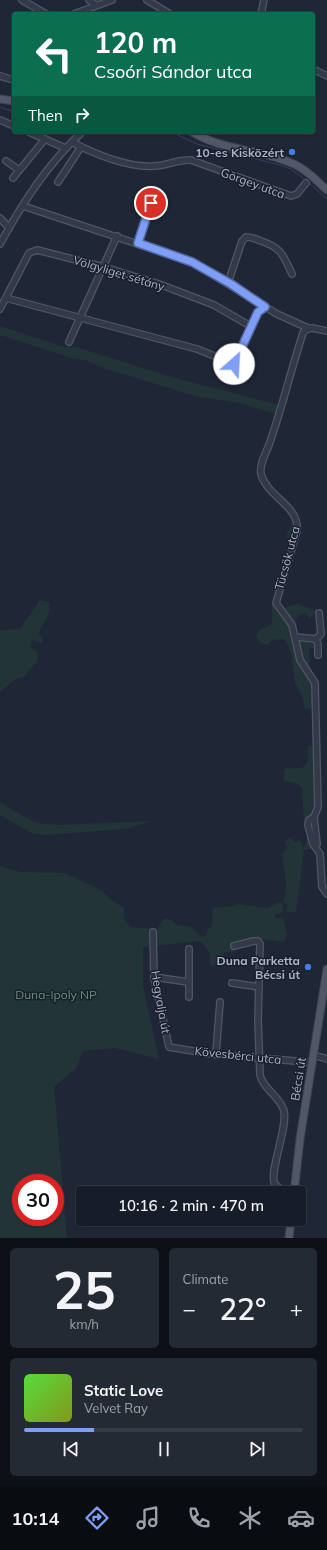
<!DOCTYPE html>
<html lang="en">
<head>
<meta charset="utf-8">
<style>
	:root { --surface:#171d28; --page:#242a34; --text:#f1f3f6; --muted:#9ea2a8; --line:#363b45; --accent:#7f9ff7 }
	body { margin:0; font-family:Mulish,sans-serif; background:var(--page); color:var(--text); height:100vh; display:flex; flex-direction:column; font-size:15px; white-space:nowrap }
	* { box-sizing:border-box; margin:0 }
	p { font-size:13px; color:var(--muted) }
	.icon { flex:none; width:22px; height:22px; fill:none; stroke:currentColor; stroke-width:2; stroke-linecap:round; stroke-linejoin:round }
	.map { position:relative; height:1238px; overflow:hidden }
	.sheet { display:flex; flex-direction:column; gap:10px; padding:10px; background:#0d1016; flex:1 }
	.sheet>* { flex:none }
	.banner { position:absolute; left:12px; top:12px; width:303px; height:122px; border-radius:4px; box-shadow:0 1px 3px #0004,0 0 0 1px var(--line); background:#0b6e4f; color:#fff; overflow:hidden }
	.speed { position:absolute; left:12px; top:1174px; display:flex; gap:8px; font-size:20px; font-weight:700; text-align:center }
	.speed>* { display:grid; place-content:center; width:52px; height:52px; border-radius:50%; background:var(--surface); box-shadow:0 1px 3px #0004,0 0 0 1px var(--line); line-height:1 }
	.speed .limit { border:6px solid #d22; background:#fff; color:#111 }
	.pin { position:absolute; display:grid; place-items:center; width:34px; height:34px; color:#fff; margin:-17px; border:2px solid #fff; border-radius:50%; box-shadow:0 1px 4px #0007 }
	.me { position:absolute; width:44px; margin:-22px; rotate:26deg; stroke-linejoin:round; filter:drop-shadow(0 0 3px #0008) }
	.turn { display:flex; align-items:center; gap:14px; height:84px; padding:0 16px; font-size:18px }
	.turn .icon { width:52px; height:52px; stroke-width:2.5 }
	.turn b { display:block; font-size:28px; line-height:34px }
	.then { display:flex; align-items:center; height:38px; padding:0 16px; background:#0003; gap:8px; font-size:15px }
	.big { font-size:30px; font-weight:600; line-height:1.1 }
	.sheet .card { flex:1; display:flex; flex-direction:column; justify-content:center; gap:6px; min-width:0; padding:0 14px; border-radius:6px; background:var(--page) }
	.sheet .dial { align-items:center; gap:0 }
	.dial b { font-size:52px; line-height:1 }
	.song { display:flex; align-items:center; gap:12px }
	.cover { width:48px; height:48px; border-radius:6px; background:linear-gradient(135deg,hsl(110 70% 55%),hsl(70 70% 35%)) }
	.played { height:4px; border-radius:2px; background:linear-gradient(90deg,var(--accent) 25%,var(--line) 25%) }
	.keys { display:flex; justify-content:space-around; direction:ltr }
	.heat { display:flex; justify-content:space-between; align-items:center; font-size:22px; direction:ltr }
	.sheet .tiles { flex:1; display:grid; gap:10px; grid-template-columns:1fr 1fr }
	.card:last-child { grid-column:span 2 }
	.trip { position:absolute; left:76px; top:1186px; width:230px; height:40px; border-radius:4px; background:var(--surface); box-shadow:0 1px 3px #0004,0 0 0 1px var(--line); font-weight:600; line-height:40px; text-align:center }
	.menu { display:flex; height:64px; justify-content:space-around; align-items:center; background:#090c10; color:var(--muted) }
	.menu .icon { width:28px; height:28px }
	.menu .on { color:var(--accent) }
	.menu b { font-size:18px; color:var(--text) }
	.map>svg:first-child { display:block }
	.green { fill:#223438; fill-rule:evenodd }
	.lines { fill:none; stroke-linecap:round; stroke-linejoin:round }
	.stream { stroke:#33405e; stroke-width:1 }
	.minor-casing { stroke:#505665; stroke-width:8 }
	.major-casing { stroke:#3c4250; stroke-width:9 }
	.minor { stroke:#333947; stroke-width:5.5 }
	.major { stroke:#515767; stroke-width:7 }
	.route-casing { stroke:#5367a1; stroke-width:10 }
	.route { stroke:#7f9ff7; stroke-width:7 }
	.shop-dot { fill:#3f7fe0; stroke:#191e2b; stroke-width:1.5 }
	.labels { text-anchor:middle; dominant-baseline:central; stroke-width:3; stroke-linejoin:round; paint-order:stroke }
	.poi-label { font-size:12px; font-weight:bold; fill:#adb3c4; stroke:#191e2b; text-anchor:end }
	.street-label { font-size:12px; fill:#adb3c4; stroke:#191e2b }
	.park-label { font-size:12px; fill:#659375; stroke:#191e2b }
</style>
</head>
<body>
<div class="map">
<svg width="327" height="1238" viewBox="0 0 327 1238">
	<rect width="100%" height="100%" fill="#1f2736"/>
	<g class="green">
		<path d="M0,326L64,347H76L168,376L279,405L276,414L240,403L199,397L106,369L85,360L74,359L4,336H0Z"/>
		<path d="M291,524L295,526L290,548L287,549V535Z"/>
		<path d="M40,600L50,602L49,613L38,634L42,636L43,642L40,643L32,640L30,647L38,652L37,663L34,664L25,676L14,680L0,692V630L20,629Z"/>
		<path d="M272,604L277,605L281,609L297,604L318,611L309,619L306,613L300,615L294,623L298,641L316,643L317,647L309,649V673L313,679L315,708L305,709L302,695L295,683L292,656L286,642L283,639L272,640L268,645L260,643L256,636L258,631L272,624Z"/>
		<path d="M308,746H315L319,847L304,850L296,912H286L288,905L283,903V912L274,915L276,918L283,917L287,935L283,942L254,938L236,947L235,952H224L222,964L210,966V954L201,941L143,947V986L159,1059L115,1048L83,1051L75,1070L54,1086L67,1238H0V866L20,872L65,873L103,891L110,899L124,908V919L130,927L157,929L164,918L171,920L177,925L191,927L200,936H206L208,929L212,926L213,908L233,906L238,904L268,908L279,902L283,903C289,888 284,871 282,855L288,847L284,842L290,837L295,842L300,840L304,849L308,833L304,825L302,788L298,784L284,781V770L287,768C308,770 308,766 308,746ZM21,1183H55V1217H21Z"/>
		<path d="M0,802L12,810L37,823L59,825L151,821L125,829L45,835L33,834L0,815Z"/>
	</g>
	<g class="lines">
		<g class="stream">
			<path d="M0,107L14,112"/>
			<path d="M171,132L197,144L280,165L291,169L307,181"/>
			<path d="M309,183L327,199"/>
		</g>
		<g class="minor-casing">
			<g id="minor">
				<path d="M22,0L46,14"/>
				<path d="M89,0L96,5"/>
				<path d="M147,0L170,14"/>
				<path d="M74,14L112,0"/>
				<path d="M261,14L264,0"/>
				<path d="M313,69L327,76"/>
				<path d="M0,76L14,80"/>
				<path d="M0,120L14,126"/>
				<path d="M29,132L65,148"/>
				<path d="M72,142C94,154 129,168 154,166C167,166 178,159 191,160L291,196L297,194L306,183"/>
				<path d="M6,161L19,170"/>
				<path d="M13,178L45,139"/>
				<path d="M58,182L81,147"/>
				<path d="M23,206L192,262L277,314L308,328"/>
				<path d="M0,218L9,228"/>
				<path d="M137,243L151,203"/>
				<path d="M0,244C23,202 47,165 82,132"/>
				<path d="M228,283L242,241L246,237C252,237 256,239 261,241C282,248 283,255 292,274"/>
				<path d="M6,298L197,349L234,364L258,312L265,307"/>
				<path d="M0,309L29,253L37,250L104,267L159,284L214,305L252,327"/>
				<path d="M69,342L117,236"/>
				<path d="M296,637L316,639"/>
				<path d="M318,655V644L316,639L321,634L319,613"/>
				<path d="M314,817L309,820L308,825L313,844L320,854L322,887L327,894"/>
				<path d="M317,844L314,817L318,807L315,683L300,660L292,625L276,603L297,531C300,506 268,498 261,474C259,465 266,453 269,445C282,408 291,370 303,333L305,330L312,328L327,331"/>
				<path d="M153,932L154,977L169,1047L211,1054L307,1062"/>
				<path d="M234,946L254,941H258L260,944L258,1020L260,1075C263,1089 280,1096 284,1111C288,1128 268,1174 275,1184C279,1190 287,1191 294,1191"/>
				<path d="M154,977L188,982"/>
				<path d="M232,983L259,987"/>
				<path d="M189,997V949"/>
				<path d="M216,1053L220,1002"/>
				<path d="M313,1055L327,1059"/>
			</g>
		</g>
		<g class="major-casing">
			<g id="major">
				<path d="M0,99L14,101"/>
				<path d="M192,132C223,151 263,149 296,165C308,171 317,181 327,190"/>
				<path d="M294,1193L300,1139L327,969"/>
				<path d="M289,1238L291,1219"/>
			</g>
		</g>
		<use href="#minor" class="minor"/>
		<use href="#major" class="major"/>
	</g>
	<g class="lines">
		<g class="route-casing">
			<path id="route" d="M151,203L138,243L192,262L231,284L265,307L258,312L234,364"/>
		</g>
		<use href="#route" class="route"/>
	</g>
	<g class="shop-dot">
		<circle cx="292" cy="152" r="4"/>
		<circle cx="308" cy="967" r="4"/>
	</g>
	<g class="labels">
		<g class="poi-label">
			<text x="284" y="152">10-es Kisközért</text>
			<text x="300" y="960">Duna Parketta<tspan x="300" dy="14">Bécsi út</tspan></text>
		</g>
		<g class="street-label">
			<text transform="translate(253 183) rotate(20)">Görgey utca</text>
			<text transform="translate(119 273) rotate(17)">Völgyliget sétány</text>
			<text transform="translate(287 558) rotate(-75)">Tücsök utca</text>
			<text transform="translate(161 1002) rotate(80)">Hegyalja út</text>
			<text transform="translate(238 1055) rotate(6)">Kövesbérci utca</text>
			<text transform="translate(298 1079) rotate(-81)">Bécsi út</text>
		</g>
		<g class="park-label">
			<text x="56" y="994">Duna-Ipoly NP</text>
		</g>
	</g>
</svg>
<div class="speed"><div class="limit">30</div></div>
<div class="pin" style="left:151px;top:203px;background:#d93025"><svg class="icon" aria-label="arrive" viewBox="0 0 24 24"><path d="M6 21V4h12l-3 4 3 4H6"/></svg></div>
<svg class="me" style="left:234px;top:364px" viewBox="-20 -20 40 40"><circle r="19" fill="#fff"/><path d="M0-13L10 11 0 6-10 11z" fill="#7f9ff7"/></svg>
<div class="trip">10:16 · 2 min · 470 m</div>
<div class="banner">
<div class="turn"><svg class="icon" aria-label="left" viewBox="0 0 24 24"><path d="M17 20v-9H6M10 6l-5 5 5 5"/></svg><div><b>120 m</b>Csoóri Sándor utca</div></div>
<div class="then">Then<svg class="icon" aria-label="right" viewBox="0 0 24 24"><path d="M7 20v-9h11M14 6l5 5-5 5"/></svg></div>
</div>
</div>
<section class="sheet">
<div class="tiles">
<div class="card dial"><b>25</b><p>km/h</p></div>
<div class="card"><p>Climate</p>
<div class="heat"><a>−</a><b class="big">22°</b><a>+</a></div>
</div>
<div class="card">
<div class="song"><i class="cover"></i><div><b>Static Love</b><p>Velvet Ray</p></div></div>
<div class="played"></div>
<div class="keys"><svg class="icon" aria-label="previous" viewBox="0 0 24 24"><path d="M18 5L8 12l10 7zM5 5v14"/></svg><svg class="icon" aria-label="pause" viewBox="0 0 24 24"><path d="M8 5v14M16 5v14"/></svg><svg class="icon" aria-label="next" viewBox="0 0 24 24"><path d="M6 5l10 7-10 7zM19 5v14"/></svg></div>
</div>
</div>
</section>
<nav class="menu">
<b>10:14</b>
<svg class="icon on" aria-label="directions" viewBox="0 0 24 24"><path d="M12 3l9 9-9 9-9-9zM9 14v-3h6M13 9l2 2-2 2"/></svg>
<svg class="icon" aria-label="music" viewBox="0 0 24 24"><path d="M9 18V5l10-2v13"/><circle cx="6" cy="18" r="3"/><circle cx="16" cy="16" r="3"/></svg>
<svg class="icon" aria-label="phone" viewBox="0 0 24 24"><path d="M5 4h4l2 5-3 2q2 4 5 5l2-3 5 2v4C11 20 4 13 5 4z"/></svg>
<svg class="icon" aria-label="climate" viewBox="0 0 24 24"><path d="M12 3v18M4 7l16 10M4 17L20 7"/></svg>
<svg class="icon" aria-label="car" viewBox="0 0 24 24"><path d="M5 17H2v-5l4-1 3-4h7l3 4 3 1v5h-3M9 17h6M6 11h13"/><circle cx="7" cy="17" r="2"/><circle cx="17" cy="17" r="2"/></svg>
</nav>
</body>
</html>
